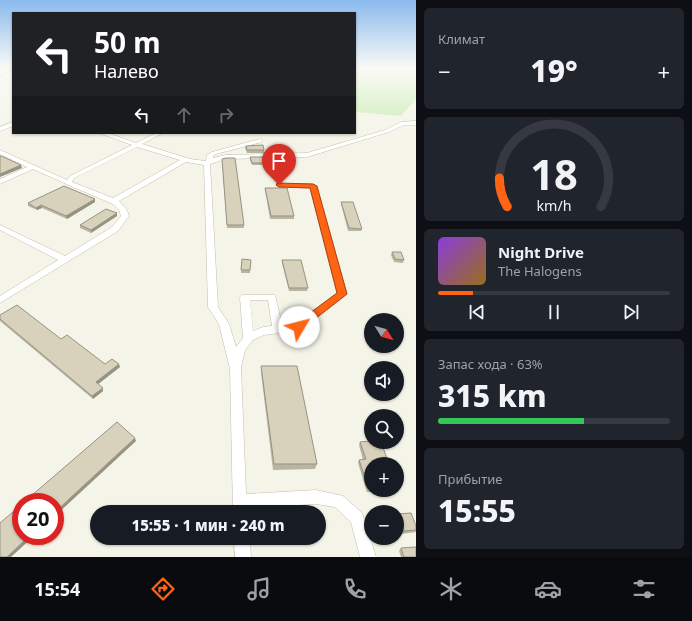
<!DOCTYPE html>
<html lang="ru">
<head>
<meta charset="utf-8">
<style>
	:root { --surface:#171b24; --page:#20242c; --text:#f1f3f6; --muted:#9ea1a6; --line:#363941; --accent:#ff6415 }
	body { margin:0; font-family:"Noto Sans",sans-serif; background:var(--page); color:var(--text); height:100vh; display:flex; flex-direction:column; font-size:15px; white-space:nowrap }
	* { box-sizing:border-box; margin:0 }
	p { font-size:13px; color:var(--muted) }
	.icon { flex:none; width:22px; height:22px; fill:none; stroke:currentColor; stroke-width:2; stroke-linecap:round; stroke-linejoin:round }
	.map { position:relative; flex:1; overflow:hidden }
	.drawer { display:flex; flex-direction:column; gap:8px; padding:8px; background:#0d0f14; width:276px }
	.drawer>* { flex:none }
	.banner { position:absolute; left:12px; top:12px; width:344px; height:122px; border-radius:0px; box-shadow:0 1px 3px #0004; background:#202124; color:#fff; overflow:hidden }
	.needle { width:26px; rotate:127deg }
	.tools { position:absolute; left:364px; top:313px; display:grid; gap:8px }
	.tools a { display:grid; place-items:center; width:40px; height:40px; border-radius:50%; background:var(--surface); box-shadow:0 1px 3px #0004; font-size:20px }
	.speed { position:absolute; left:12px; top:493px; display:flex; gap:8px; font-size:20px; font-weight:700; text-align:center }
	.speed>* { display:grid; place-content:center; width:52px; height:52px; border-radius:50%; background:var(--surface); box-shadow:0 1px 3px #0004; line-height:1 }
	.speed .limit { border:6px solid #d22; background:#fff; color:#111 }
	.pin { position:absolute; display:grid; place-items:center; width:34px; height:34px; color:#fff; margin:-41px -17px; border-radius:50% 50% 50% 0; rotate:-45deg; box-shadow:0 0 4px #0007 }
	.pin .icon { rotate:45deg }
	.me { position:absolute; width:44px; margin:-22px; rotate:53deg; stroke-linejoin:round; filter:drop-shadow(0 0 3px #0008) }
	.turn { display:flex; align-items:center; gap:14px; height:84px; padding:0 16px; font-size:18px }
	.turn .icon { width:52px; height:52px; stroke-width:2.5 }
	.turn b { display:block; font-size:28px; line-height:34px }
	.lanes { display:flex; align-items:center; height:38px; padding:0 16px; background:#0003; justify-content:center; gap:20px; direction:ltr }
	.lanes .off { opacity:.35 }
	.big { font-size:30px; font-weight:800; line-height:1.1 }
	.drawer .widget { flex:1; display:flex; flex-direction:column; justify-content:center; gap:6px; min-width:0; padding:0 14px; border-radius:6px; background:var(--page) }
	.drawer .dial { align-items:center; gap:0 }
	.dial svg { height:104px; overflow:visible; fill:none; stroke:var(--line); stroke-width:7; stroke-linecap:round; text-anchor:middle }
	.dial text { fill:var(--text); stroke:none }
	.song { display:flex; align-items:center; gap:12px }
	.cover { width:48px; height:48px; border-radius:6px; background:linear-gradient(135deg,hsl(270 70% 55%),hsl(40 70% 35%)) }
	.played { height:4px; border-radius:2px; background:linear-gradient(90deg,var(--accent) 15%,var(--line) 15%) }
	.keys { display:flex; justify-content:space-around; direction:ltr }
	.heat { display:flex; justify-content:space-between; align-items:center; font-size:22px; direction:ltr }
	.charge { height:6px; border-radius:3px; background:linear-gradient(90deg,#34c759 63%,var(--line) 0) }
	.trip { position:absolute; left:90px; top:505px; width:236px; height:40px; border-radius:20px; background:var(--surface); box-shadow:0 1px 3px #0004; font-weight:800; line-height:40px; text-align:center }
	.tab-bar { display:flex; height:64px; justify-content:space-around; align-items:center; background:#090b0e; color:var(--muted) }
	.tab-bar .icon { width:28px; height:28px }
	.tab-bar .current { color:var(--accent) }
	.tab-bar b { font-size:18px; color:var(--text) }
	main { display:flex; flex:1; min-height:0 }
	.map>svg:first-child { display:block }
	.green { fill:#c4edad }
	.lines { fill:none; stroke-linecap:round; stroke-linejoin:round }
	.minor-casing { stroke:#c2bea9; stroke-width:1 }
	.minor { fill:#fff; fill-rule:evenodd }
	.rail { stroke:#989898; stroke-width:1.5; stroke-dasharray:2.5 2.5; stroke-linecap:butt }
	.wall { fill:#bab5a2 }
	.shaded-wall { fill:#979384 }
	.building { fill:#d8d2bc; stroke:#979384 }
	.route { fill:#ff6415; stroke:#a6410e }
</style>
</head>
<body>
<main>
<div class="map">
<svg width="416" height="557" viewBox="0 0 416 557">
	<rect width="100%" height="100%" fill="#f5f4e8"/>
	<path class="green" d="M355,68H416V99L401,116L355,112Z"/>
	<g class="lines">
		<g class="minor-casing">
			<g id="minor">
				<path d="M13,68V70L0,74V72Z"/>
				<path d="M416,121V125H404L389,132L307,157L226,159L210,164L218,307L229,324L236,347L243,338L240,297L242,295H275L282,325L296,324L337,293L310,188L279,187L276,185L277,184H313L316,186L347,294L303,330L264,335L253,340L245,350L241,368L246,494L316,490L343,496L362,513L376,557H360L351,522L335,507L316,504L247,508V512H233L230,369L219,324L208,307L204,165L186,162L119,201L127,210L129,216L118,231L0,303V296L58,260L0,230V225L65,256L112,227L121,216L119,210L113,204L73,187L33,169L0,184V179L27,167L0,154V150L67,180L70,176L132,145L99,133H108L136,143L156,133H163L142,144L190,159L206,161L207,155L212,152L260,139L262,140V142L216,154L213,156V158L226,155L307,153L385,130L401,122ZM137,147L180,160L113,198L72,182L74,178ZM250,300H268L272,326L263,327L253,331Z"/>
				<path d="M13,122V126L0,131V127Z"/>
				<path d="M234,538H250L251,557H235Z"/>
			</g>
		</g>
		<use href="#minor" class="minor"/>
		<path class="rail" d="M0,76L13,71"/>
	</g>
	<g class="wall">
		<path d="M246,146L264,150V153H247L245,148Z"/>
		<path d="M250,157L267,163V165H252L250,160Z"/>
		<path d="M222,162L244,225V228H227Z"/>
		<path d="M265,188L294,216V219H270L265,190Z"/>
		<path d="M95,199V202L67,219L42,208L37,210L28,206V203Z"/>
		<path d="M341,202L362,229L361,231H348L341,204Z"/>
		<path d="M117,213V216L91,233L80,228V225Z"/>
		<path d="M392,252L404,260L403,263L394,262L391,255Z"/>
		<path d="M242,259L251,260L250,273H241Z"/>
		<path d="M282,260L308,288L307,291H289L282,263Z"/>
		<path d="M0,315L61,339L105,364L120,367L98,384L103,391L93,399L0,321Z"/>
		<path d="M261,366L317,464L315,469L273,470L261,373Z"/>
		<path d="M360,442L371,464V490H396L367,492L358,463L359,460H363L359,445Z"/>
		<path d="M397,514L416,526V532L401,534L397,523Z"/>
		<path d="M401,548L416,557H401L399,551Z"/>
	</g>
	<g class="shaded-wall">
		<path d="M21,165L22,168L0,177V174Z"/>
		<path d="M95,199V202L67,219L66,216Z"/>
		<path d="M41,205L42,208L37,210L36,208Z"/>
		<path d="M117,213V216L91,233V230Z"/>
		<path d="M119,364L120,367L97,385L96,382Z"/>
		<path d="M103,388V391L93,399L92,396Z"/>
		<path d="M135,438L136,441L55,516V512Z"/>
		<path d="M29,536H34L11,557H7Z"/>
	</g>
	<g class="building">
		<path d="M263,145L264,150H247L246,146Z"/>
		<path d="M0,156H1L21,165L0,174Z"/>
		<path d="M250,157H266L267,163H252Z"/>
		<path d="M226,158H235L244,225H227L222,159Z"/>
		<path d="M64,186L95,199L66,216L41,205L36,208L28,203Z"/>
		<path d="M265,188H287L294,216H271Z"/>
		<path d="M341,202H353L362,229L349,228Z"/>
		<path d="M106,209L117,213L91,230L80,225Z"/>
		<path d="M392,252H401L404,260L395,259Z"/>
		<path d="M242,259L251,260L250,270H241Z"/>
		<path d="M282,260H301L308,288H289Z"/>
		<path d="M17,305L61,339L67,335L105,364L112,359L119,364L96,382L103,388L92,396L0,319V315Z"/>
		<path d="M261,366H297L317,464H274Z"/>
		<path d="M117,422L135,438L55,512V502H24Z"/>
		<path d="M371,441V442H381L389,464H371V489H369L359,460L366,459L360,442Z"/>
		<path d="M21,505V536H29L7,557H0V523Z"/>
		<path d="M286,507H314L315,512H287Z"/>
		<path d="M411,513L416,526V530L403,531L397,514Z"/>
		<path d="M416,547V557H404L401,548Z"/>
	</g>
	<linearGradient id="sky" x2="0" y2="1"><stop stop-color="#8bbaee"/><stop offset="0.47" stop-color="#fafaf5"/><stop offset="1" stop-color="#fafaf5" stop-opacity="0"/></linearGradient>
	<rect width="416" height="146" fill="url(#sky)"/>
	<path class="route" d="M277,183L313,184L317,186L347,294L302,329H295L294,327L295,324L337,293L310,188L279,187L276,185Z"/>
</svg>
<div class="tools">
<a><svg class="needle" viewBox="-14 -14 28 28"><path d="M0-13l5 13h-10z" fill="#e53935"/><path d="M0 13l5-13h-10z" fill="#9ea1a6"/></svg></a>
<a><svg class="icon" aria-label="sound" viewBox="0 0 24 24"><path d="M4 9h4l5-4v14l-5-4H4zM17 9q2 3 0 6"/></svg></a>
<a><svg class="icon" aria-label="search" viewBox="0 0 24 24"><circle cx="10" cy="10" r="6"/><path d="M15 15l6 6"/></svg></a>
<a>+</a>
<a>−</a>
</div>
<div class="speed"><div class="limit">20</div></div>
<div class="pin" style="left:279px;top:185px;background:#d93025"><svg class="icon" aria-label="arrive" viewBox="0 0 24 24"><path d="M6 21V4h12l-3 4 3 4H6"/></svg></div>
<svg class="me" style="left:299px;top:327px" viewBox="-20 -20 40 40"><circle r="19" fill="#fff"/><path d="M0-13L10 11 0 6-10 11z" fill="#ff6415"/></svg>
<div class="trip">15:55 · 1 мин · 240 m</div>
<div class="banner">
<div class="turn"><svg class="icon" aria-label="left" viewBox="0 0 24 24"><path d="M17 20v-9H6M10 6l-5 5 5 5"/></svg><div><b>50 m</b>Налево</div></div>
<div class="lanes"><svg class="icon" aria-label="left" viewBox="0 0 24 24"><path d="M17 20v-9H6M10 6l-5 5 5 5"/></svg><svg class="icon off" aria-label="ahead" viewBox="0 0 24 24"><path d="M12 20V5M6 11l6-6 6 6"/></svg><svg class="icon off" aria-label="right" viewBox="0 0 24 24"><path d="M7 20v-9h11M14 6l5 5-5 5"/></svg></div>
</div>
</div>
<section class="drawer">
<div class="widget"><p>Климат</p>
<div class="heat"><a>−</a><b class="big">19°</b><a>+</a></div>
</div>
<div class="widget dial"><svg viewBox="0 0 100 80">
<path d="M14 69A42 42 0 1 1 86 69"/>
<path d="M14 69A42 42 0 0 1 8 47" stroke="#ff6415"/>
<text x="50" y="56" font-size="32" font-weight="700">18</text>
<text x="50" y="72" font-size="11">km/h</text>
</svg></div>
<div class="widget">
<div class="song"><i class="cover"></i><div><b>Night Drive</b><p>The Halogens</p></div></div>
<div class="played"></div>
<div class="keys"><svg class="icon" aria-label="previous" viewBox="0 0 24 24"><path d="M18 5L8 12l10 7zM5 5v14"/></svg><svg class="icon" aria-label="pause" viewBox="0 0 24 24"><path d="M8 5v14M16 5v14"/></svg><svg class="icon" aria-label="next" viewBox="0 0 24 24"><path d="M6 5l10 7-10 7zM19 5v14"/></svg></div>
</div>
<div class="widget"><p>Запас хода · 63%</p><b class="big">315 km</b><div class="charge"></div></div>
<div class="widget"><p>Прибытие</p><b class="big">15:55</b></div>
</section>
</main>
<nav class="tab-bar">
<b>15:54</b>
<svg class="icon current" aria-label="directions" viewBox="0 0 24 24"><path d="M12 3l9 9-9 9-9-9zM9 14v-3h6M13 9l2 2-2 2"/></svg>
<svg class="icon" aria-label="music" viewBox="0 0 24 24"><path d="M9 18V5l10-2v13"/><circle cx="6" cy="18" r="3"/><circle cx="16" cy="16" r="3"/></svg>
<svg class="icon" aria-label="phone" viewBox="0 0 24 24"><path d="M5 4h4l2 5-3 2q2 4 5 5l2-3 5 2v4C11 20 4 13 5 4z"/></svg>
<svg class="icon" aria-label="climate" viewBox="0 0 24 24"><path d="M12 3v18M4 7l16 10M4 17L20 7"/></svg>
<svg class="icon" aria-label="car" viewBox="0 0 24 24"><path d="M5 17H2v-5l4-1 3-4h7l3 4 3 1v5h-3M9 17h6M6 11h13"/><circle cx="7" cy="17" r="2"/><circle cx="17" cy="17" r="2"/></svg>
<svg class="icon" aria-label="filters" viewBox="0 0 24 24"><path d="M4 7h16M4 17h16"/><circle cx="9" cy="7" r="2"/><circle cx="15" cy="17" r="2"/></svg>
</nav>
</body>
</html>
